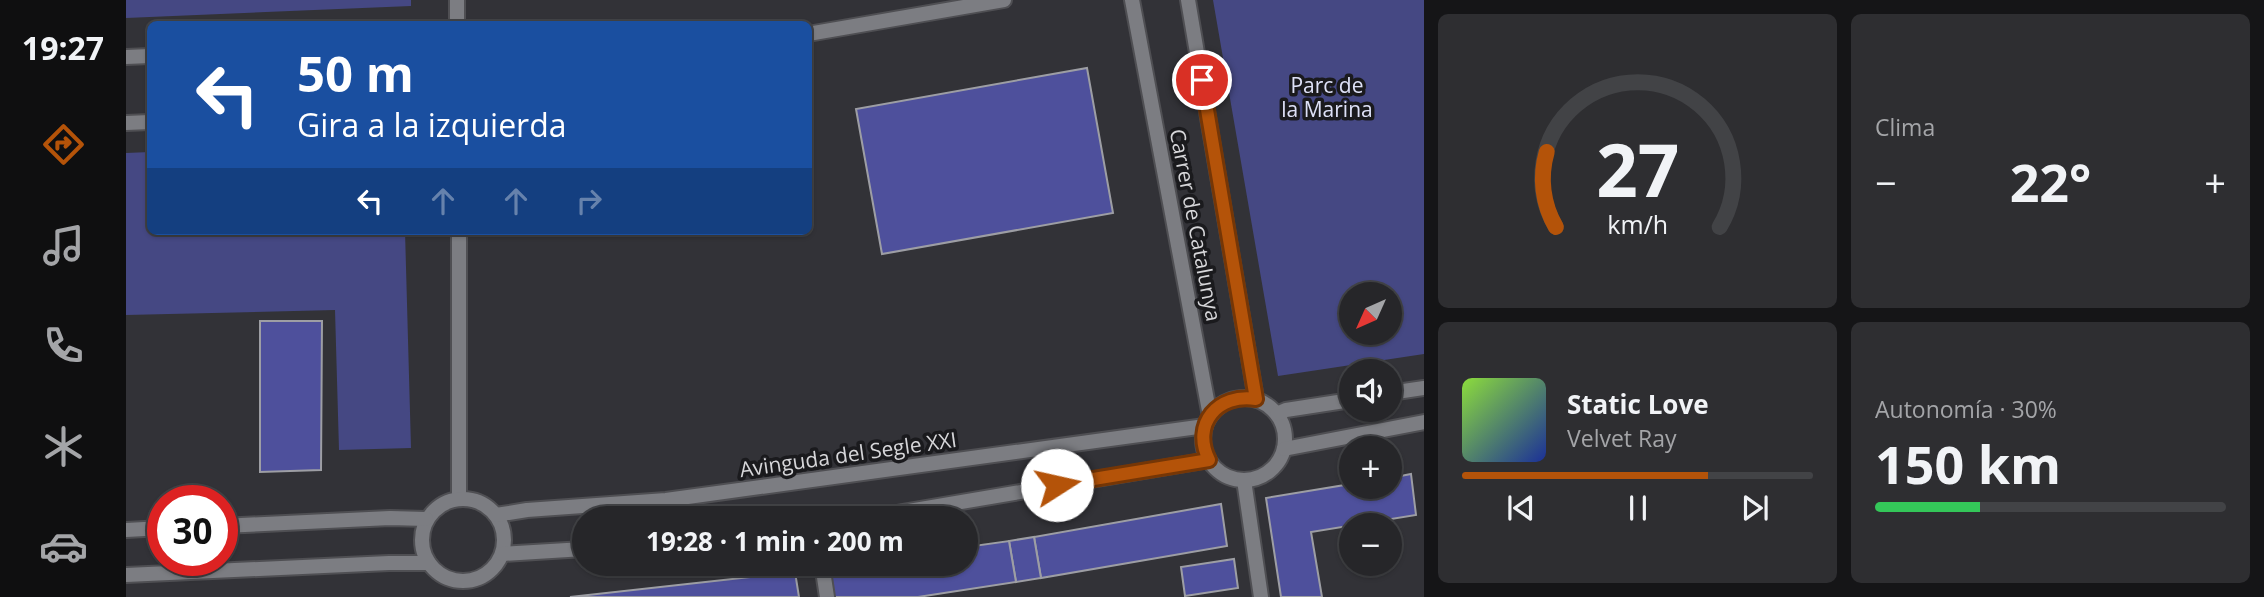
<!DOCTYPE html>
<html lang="es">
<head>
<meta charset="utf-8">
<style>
	:root { --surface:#262629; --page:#2e2e31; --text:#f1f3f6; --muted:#a4a5a8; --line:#424346; --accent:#b45309 }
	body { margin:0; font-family:"Open Sans",sans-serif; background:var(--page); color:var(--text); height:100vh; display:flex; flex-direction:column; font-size:26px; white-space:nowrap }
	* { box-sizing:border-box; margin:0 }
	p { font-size:23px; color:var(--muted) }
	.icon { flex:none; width:38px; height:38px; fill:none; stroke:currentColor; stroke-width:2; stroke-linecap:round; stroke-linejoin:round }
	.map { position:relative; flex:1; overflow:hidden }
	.details { display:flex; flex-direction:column; gap:14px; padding:14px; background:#151517; width:840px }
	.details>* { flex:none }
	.top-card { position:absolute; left:21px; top:21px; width:665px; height:214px; border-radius:10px; box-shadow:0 2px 5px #0004,0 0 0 2px var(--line); background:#1a4fa0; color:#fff; overflow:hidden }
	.needle { width:46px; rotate:225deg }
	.controls { position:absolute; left:1213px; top:282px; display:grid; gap:14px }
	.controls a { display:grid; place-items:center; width:63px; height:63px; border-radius:50%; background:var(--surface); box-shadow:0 2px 5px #0004,0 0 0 2px var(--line); font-size:35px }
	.speed { position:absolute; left:21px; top:485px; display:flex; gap:14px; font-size:35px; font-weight:700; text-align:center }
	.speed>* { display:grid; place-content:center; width:91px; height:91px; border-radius:50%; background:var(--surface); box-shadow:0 2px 5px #0004,0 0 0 2px var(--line); line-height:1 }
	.speed .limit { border:10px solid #d22; background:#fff; color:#111 }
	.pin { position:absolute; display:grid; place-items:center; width:60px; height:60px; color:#fff; margin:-30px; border:4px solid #fff; border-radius:50%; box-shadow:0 2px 7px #0007 }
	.me { position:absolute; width:77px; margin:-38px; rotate:80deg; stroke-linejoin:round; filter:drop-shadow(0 0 5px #0008) }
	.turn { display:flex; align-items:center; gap:24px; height:147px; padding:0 35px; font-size:32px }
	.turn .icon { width:91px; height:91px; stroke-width:2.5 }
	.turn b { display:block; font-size:49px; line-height:60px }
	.lanes { display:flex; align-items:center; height:66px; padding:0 35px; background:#0003; justify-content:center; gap:35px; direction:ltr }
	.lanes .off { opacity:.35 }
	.big { font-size:52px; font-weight:700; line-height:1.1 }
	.details .tile { flex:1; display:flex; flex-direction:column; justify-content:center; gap:10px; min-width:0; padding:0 24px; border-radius:10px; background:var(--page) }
	.details .dial { align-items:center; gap:0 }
	.dial svg { height:182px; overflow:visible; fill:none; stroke:var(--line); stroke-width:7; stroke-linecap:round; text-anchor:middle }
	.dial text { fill:var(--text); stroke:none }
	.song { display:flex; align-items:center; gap:21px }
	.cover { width:84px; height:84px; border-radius:10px; background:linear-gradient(135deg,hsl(90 70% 55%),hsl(230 70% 35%)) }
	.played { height:7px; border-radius:4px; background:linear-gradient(90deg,var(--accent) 70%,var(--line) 70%) }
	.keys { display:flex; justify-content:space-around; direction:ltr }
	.heat { display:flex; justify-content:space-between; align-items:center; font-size:38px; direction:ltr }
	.charge { height:10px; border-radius:5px; background:linear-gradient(90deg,#34c759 30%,var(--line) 0) }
	.details .tiles { flex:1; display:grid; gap:14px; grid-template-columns:repeat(2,1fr) }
	.trip { position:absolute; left:446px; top:506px; width:406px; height:70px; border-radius:35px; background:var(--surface); box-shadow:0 2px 5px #0004,0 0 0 2px var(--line); font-weight:700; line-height:70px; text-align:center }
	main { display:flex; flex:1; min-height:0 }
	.menu { display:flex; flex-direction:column; width:126px; justify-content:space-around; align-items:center; background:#0f0f10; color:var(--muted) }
	.menu .icon { width:49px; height:49px }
	.menu .current { color:var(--accent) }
	.menu b { font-size:32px; color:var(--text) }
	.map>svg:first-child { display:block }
	.green { fill:#454883; fill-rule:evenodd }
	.building { fill:#4e509c; stroke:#9d9ea4; stroke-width:2 }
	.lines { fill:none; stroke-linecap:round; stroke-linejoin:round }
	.street-casing { stroke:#4f4f53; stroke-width:18 }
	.street { stroke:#7c7d82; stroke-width:14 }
	.route-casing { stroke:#753606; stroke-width:18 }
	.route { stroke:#b45309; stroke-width:12 }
	.labels { text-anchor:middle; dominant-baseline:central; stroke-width:7; stroke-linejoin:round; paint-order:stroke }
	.park-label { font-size:21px; fill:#dee1f7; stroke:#1a1a1d }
	.street-label { font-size:21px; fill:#d6d6d9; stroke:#1a1a1d }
</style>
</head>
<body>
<main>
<nav class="menu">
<b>19:27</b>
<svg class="icon current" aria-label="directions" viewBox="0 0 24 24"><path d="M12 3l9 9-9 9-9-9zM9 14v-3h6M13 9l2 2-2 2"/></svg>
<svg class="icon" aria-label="music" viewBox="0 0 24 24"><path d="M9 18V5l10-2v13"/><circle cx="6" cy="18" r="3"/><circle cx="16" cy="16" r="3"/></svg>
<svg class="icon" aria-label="phone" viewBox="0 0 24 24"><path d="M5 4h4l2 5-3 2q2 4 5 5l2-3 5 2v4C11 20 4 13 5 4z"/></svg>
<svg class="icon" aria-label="climate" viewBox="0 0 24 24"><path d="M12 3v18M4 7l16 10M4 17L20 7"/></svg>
<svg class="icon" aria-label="car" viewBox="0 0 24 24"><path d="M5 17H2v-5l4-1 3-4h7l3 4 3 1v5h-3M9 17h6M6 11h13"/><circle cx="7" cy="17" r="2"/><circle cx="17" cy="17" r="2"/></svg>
</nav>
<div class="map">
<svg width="1298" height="597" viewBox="0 0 1298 597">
	<rect width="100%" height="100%" fill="#323237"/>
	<g class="green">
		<path d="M0,0H285V6L0,18Z"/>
		<path d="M1087,0H1298V354L1152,376ZM1225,294H1264V332H1225Z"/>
		<path d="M24,152V231H279L285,448L213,450L209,310L0,315V153Z"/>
	</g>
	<g class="building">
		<path d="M961,68L987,213L756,254L730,109Z"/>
		<path d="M134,321H196L195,470L134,472Z"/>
		<path d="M1285,474L1290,515L1185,532L1196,597H1155L1140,498L1225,484V486H1264V478Z"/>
		<path d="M1095,504L1101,546L915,578L908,537Z"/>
		<path d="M908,537L915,578L890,582L883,541Z"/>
		<path d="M883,541L890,582L792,597H707L703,567L727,564H840V547Z"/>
		<path d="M1108,559L1112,588L1059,596L1055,567Z"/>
		<path d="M669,572L673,597H444Z"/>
	</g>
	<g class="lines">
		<g class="street-casing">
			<g id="street">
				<path d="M1006,0L1084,416"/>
				<path d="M1062,0L1130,399"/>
				<path d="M331,24V0"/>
				<path d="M682,34L878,0"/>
				<path d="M0,57L24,56"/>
				<path d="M0,123L24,122"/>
				<path d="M333,231V499"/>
				<path d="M1264,393L1298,388"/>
				<circle cx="1118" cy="439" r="41"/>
				<path d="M1151,414L1160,410L1225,400"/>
				<path d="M1158,449L1298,422"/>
				<path d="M1118,480L1135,597"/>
				<circle cx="337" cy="540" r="41"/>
				<path d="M370,515L401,510L540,500L1079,426"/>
				<path d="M741,518L1083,460"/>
				<path d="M96,526L264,518L300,519"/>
				<path d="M0,530L37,528"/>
				<path d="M376,554L458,549"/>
				<path d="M696,564L701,597"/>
				<path d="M0,575L263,563H303"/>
			</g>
		</g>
		<use href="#street" class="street"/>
	</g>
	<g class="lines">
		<g class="route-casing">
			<path id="route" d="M931,485L1083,460C1065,424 1092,393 1130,399L1076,80"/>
		</g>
		<use href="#route" class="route"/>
	</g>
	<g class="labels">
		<g class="park-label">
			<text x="1201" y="85">Parc de<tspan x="1201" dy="24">la Marina</tspan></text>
		</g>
		<g class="street-label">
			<text transform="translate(1070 225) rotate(79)">Carrer de Catalunya</text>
			<text transform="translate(722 454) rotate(-8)">Avinguda del Segle XXI</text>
		</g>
	</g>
</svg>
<div class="controls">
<a><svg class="needle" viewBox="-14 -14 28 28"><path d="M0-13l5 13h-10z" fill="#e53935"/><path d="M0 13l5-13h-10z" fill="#a4a5a8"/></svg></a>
<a><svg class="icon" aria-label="sound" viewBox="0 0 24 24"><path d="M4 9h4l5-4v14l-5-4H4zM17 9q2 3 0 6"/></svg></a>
<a>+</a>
<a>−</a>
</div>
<div class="speed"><div class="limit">30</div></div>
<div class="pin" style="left:1076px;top:80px;background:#d93025"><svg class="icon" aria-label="arrive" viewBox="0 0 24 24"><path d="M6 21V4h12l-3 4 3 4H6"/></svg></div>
<svg class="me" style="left:931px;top:485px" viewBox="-20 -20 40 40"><circle r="19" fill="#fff"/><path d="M0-13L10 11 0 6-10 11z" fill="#b45309"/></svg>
<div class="trip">19:28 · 1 min · 200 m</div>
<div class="top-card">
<div class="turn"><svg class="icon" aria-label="left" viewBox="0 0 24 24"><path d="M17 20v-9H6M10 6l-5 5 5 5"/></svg><div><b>50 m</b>Gira a la izquierda</div></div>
<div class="lanes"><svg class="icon" aria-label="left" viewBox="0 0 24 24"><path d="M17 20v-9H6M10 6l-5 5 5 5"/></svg><svg class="icon off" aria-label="ahead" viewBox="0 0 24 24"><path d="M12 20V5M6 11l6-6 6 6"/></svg><svg class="icon off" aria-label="ahead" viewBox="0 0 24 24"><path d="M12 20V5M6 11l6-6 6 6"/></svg><svg class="icon off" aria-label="right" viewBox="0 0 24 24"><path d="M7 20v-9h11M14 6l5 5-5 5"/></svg></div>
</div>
</div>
<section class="details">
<div class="tiles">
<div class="tile dial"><svg viewBox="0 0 100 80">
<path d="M14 69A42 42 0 1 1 86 69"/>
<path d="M14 69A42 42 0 0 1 10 36" stroke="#b45309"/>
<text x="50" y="56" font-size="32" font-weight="700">27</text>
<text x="50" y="72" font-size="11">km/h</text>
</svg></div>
<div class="tile"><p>Clima</p>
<div class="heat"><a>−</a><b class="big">22°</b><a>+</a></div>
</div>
<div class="tile">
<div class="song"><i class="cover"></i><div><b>Static Love</b><p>Velvet Ray</p></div></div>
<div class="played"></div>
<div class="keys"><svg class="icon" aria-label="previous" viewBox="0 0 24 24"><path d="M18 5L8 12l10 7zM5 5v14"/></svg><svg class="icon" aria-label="pause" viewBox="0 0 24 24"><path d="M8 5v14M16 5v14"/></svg><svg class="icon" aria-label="next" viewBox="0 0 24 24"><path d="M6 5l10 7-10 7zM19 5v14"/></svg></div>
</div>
<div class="tile"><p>Autonomía · 30%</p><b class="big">150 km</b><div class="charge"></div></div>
</div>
</section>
</main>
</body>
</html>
